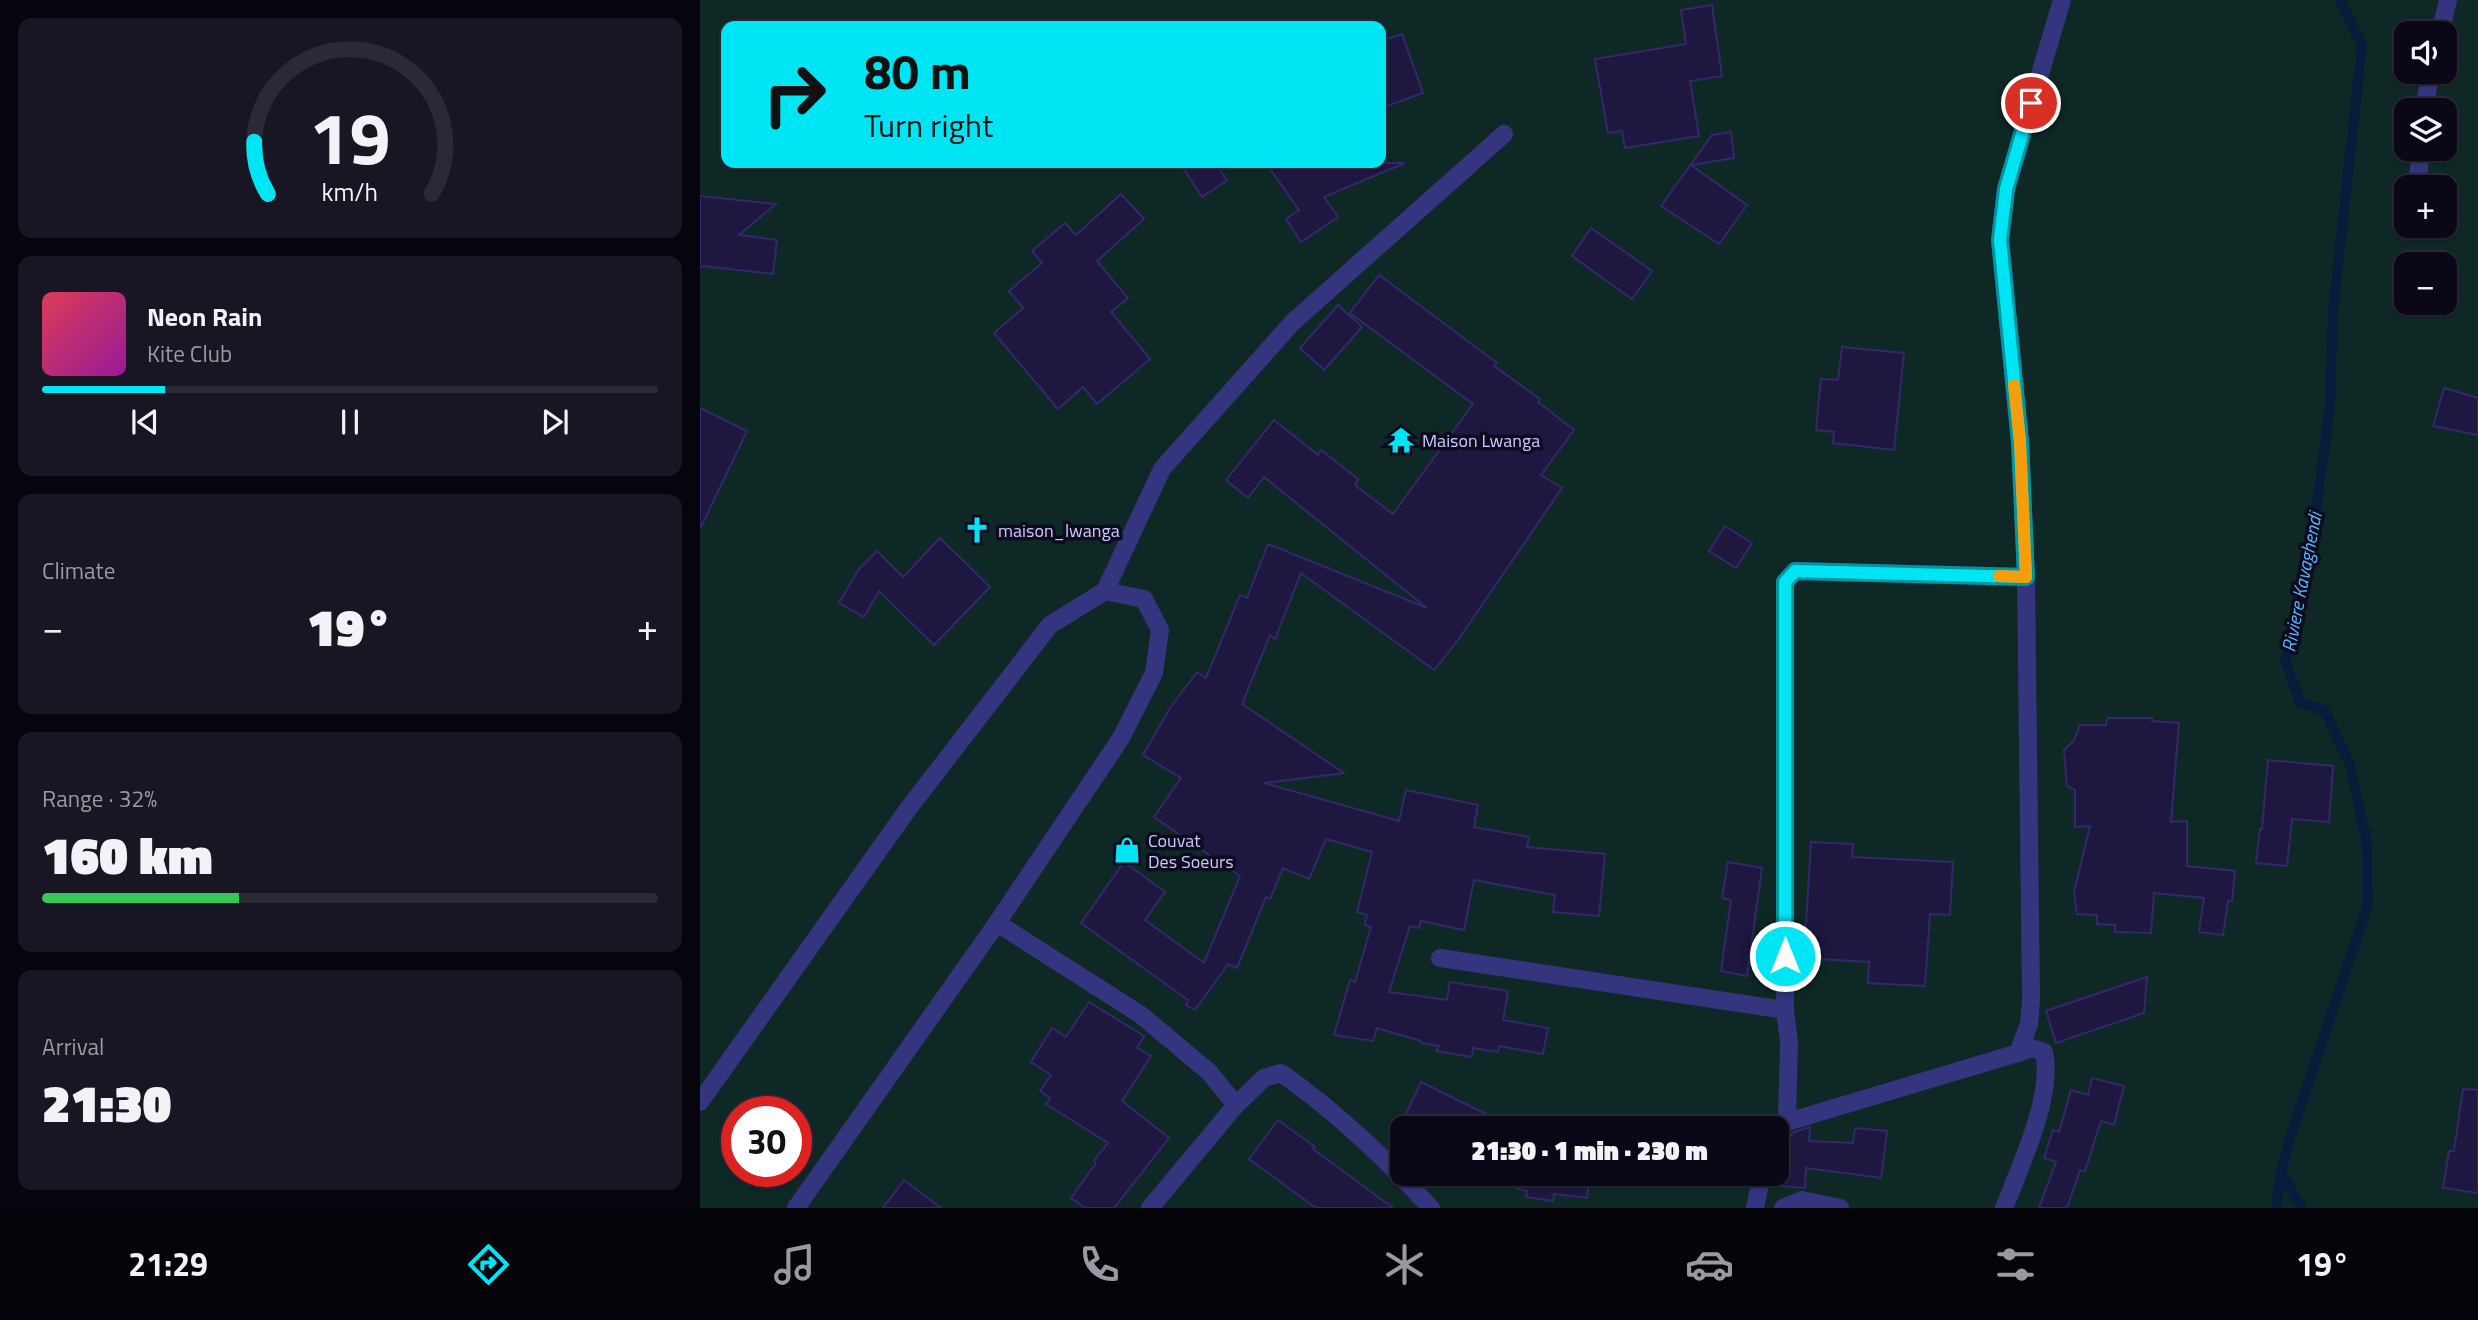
<!DOCTYPE html>
<html lang="en">
<head>
<meta charset="utf-8">
<style>
	:root { --surface:#0a0816; --page:#181623; --text:#f1f3f6; --muted:#999aa1; --line:#2a2935; --accent:#00e5f4 }
	body { margin:0; font-family:"Titillium Web",sans-serif; background:var(--page); color:var(--text); height:100vh; display:flex; flex-direction:column; font-size:26px; white-space:nowrap }
	* { box-sizing:border-box; margin:0 }
	p { font-size:23px; color:var(--muted) }
	.icon { flex:none; width:38px; height:38px; fill:none; stroke:currentColor; stroke-width:2; stroke-linecap:round; stroke-linejoin:round }
	.map { position:relative; flex:1; overflow:hidden }
	.panel { display:flex; flex-direction:column; gap:18px; padding:18px; background:#06040c; width:700px }
	.panel>* { flex:none }
	.top-card { position:absolute; left:21px; top:21px; width:665px; height:147px; border-radius:14px; box-shadow:0 2px 5px #0004,0 0 0 2px var(--line); background:#00e5f4; color:#111; overflow:hidden }
	.tools { position:absolute; left:1694px; top:21px; display:grid; gap:14px }
	.tools a { display:grid; place-items:center; width:63px; height:63px; border-radius:14px; background:var(--surface); box-shadow:0 2px 5px #0004,0 0 0 2px var(--line); font-size:35px }
	.speed { position:absolute; left:21px; top:1096px; display:flex; gap:14px; font-size:35px; font-weight:700; text-align:center }
	.speed>* { display:grid; place-content:center; width:91px; height:91px; border-radius:50%; background:var(--surface); box-shadow:0 2px 5px #0004,0 0 0 2px var(--line); line-height:1 }
	.speed .limit { border:10px solid #d22; background:#fff; color:#111 }
	.pin { position:absolute; display:grid; place-items:center; width:60px; height:60px; color:#fff; margin:-30px; border:4px solid #fff; border-radius:50%; box-shadow:0 2px 7px #0007 }
	.me { position:absolute; width:77px; margin:-38px; rotate:0deg; stroke-linejoin:round; filter:drop-shadow(0 0 5px #0008) }
	.turn { display:flex; align-items:center; gap:24px; height:147px; padding:0 28px; font-size:32px }
	.turn .icon { width:91px; height:91px; stroke-width:2.5 }
	.turn b { display:block; font-size:49px; line-height:60px }
	.big { font-size:52px; font-weight:800; line-height:1.1 }
	.panel .widget { flex:1; display:flex; flex-direction:column; justify-content:center; gap:10px; min-width:0; padding:0 24px; border-radius:14px; background:var(--page) }
	.panel .dial { align-items:center; gap:0 }
	.dial svg { height:182px; overflow:visible; fill:none; stroke:var(--line); stroke-width:7; stroke-linecap:round; text-anchor:middle }
	.dial text { fill:var(--text); stroke:none }
	.song { display:flex; align-items:center; gap:21px }
	.cover { width:84px; height:84px; border-radius:10px; background:linear-gradient(135deg,hsl(350 70% 55%),hsl(300 70% 35%)) }
	.played { height:7px; border-radius:4px; background:linear-gradient(90deg,var(--accent) 20%,var(--line) 20%) }
	.keys { display:flex; justify-content:space-around; direction:ltr }
	.heat { display:flex; justify-content:space-between; align-items:center; font-size:38px; direction:ltr }
	.charge { height:10px; border-radius:5px; background:linear-gradient(90deg,#34c759 32%,var(--line) 0) }
	.trip { position:absolute; left:690px; top:1116px; width:399px; height:70px; border-radius:14px; background:var(--surface); box-shadow:0 2px 5px #0004,0 0 0 2px var(--line); font-weight:800; line-height:70px; text-align:center }
	.tabs { display:flex; height:112px; justify-content:space-around; align-items:center; background:#040309; color:var(--muted) }
	.tabs .icon { width:49px; height:49px }
	.tabs .active { color:var(--accent) }
	.tabs b { font-size:32px; color:var(--text) }
	main { display:flex; flex:1; min-height:0 }
	.map>svg:first-child { display:block }
	.green { fill:#0e2826; fill-rule:evenodd }
	.lines { fill:none; stroke-linecap:round; stroke-linejoin:round }
	.stream { stroke:#071c3b; stroke-width:10 }
	.building { fill:#1e1740; stroke:#33286c; stroke-width:2 }
	.minor { stroke:#35357f; stroke-width:18 }
	.route-casing { stroke:#00959f; stroke-width:18 }
	.route { stroke:#00e5f4; stroke-width:12 }
	.slow { stroke:#f59e0b; stroke-width:12 }
	.labels { text-anchor:middle; dominant-baseline:central; stroke-width:7; stroke-linejoin:round; paint-order:stroke }
	.poi-label { font-size:18px; fill:#cdc9ff; stroke:#0e0b1e; text-anchor:start }
	.water-label { font-size:19px; font-style:italic; fill:#57b8ff; stroke:#0e0b1e }
</style>
</head>
<body>
<main>
<section class="panel">
<div class="widget dial"><svg viewBox="0 0 100 80">
<path d="M14 69A42 42 0 1 1 86 69"/>
<path d="M14 69A42 42 0 0 1 8 46" stroke="#00e5f4"/>
<text x="50" y="56" font-size="32" font-weight="700">19</text>
<text x="50" y="72" font-size="11">km/h</text>
</svg></div>
<div class="widget">
<div class="song"><i class="cover"></i><div><b>Neon Rain</b><p>Kite Club</p></div></div>
<div class="played"></div>
<div class="keys"><svg class="icon" aria-label="previous" viewBox="0 0 24 24"><path d="M18 5L8 12l10 7zM5 5v14"/></svg><svg class="icon" aria-label="pause" viewBox="0 0 24 24"><path d="M8 5v14M16 5v14"/></svg><svg class="icon" aria-label="next" viewBox="0 0 24 24"><path d="M6 5l10 7-10 7zM19 5v14"/></svg></div>
</div>
<div class="widget"><p>Climate</p>
<div class="heat"><a>−</a><b class="big">19°</b><a>+</a></div>
</div>
<div class="widget"><p>Range · 32%</p><b class="big">160 km</b><div class="charge"></div></div>
<div class="widget"><p>Arrival</p><b class="big">21:30</b></div>
</section>
<div class="map">
<svg width="1778" height="1208" viewBox="0 0 1778 1208">
	<rect width="100%" height="100%" fill="#0e0b1e"/>
	<path class="green" d="M0,0H1778V1208H0ZM26,26H681V163H26ZM1706,33H1745V72H1706ZM1706,110H1745V149H1706ZM1706,187H1745V226H1706ZM1706,264H1745V303H1706ZM37,1111H96V1171H37ZM702,1129H1076V1174H702Z"/>
	<g class="lines">
		<g class="stream">
			<path d="M1581,1172L1602,1208"/>
			<path d="M1576,1208L1581,1171L1592,1132L1668,905L1667,843L1650,765L1625,711L1600,702L1585,660L1599,606L1615,516L1630,407L1633,310L1662,46L1640,0"/>
		</g>
	</g>
	<g class="building">
		<path d="M1012,5L1022,76L990,81L999,136L925,148L922,131L908,133L895,59L986,44L981,10Z"/>
		<path d="M702,34L723,93L681,108V41Z"/>
		<path d="M1031,132L1034,158L991,165L1047,205L1019,244L961,206L1012,135Z"/>
		<path d="M480,163H515L527,180L502,197Z"/>
		<path d="M566,163H705L624,197L638,217L601,242L586,219L599,210Z"/>
		<path d="M421,194L444,219L397,261L428,298L411,312L450,359L397,404L383,387L358,409L294,333L323,308L309,291L342,263L332,251L365,223L376,235Z"/>
		<path d="M0,196L76,204L39,235L77,240L73,274L3,266L0,268Z"/>
		<path d="M891,228L952,271L932,299L872,256Z"/>
		<path d="M679,275L797,363L794,366L840,399L838,402L874,430L841,475L862,488L758,640L734,670L601,573L575,639L570,635L542,704L644,773L564,783L699,821L706,790L778,805L774,827L829,837L827,847L905,854L899,916L853,912L855,895L774,880L764,930L721,921L719,928L710,926L689,992L747,1000L750,982L808,991L803,1020L848,1028L843,1054L799,1046L798,1052L773,1048L772,1057L736,1051L739,1046L721,1043V1041L677,1028L673,1041L634,1035L650,980L655,982L671,927L665,925L667,915L657,912L672,852L626,839L609,879L583,868L570,899L566,897L537,968L528,964L495,1010L486,1005L488,1000L381,923L424,862L465,892L445,920L504,963L540,876L454,817L481,778L443,755L470,708L497,672L506,678L540,595L547,598L568,544L727,608L564,477L548,498L526,480L574,420L618,455L621,450L658,479L655,485L693,514L773,404L650,313Z"/>
		<path d="M638,305L662,327L624,370L600,348Z"/>
		<path d="M1142,347L1204,353L1194,450L1133,443L1134,432L1116,430L1121,379L1138,380Z"/>
		<path d="M1744,388L1778,398V435L1733,426Z"/>
		<path d="M0,408L47,431L0,529Z"/>
		<path d="M1025,526L1052,543L1036,568L1009,551Z"/>
		<path d="M240,538L290,587L234,645L179,591L164,617L139,603L159,569L177,551L203,577Z"/>
		<path d="M1407,718H1452V721L1479,723L1471,822L1487,821V866L1535,871L1532,901H1528L1523,935L1499,932L1504,898L1454,893L1451,933L1415,932V925L1397,924V915L1377,914L1374,892L1390,826L1375,827V790L1367,786L1364,750L1374,741L1380,725H1406Z"/>
		<path d="M1568,760L1633,766L1629,822L1592,819L1587,866L1556,863L1560,829H1562Z"/>
		<path d="M1111,842L1153,844L1152,857L1253,862L1250,915L1230,914L1225,986L1168,983L1169,962L1104,958Z"/>
		<path d="M1028,862L1062,868L1047,976L1021,971L1031,900L1022,898Z"/>
		<path d="M1447,977L1444,1013L1356,1043L1346,1011Z"/>
		<path d="M389,1002L444,1036L437,1048L451,1056L422,1101L469,1138L414,1208H385L371,1198L396,1163L394,1161L408,1143L346,1104L350,1098L340,1091L351,1075L331,1062L352,1028L366,1037Z"/>
		<path d="M1392,1078L1424,1086L1414,1125L1401,1121L1385,1171L1380,1170L1367,1208H1339L1356,1162L1344,1158L1353,1130L1359,1132L1371,1090L1388,1095Z"/>
		<path d="M721,1082L812,1127L813,1122L832,1125V1121L897,1127L896,1129H699Z"/>
		<path d="M1763,1089L1778,1090V1193L1743,1188L1749,1151H1754Z"/>
		<path d="M578,1120L615,1147L613,1149L693,1208H616L549,1159Z"/>
		<path d="M1110,1127L1109,1141L1153,1143L1155,1128L1187,1131L1181,1178L1106,1168L1105,1188L1081,1186L1086,1141L1094,1132Z"/>
		<path d="M805,1174H890L887,1198L854,1194L853,1201L826,1197L827,1191L818,1189L819,1186L804,1184Z"/>
		<path d="M204,1180L241,1208H183Z"/>
	</g>
	<g class="lines">
		<g class="minor">
			<path d="M1740,33L1748,0"/>
			<path d="M1724,110L1731,72"/>
			<path d="M1717,187L1721,149"/>
			<path d="M405,591L462,469L592,323L804,134"/>
			<path d="M297,923L441,1015L509,1072L536,1105"/>
			<path d="M740,958L1085,1010"/>
			<path d="M0,1102L208,809L350,625L405,591L444,599L460,630L454,673L421,738L297,923L96,1208"/>
			<path d="M1087,1122L1089,1041L1085,1010V582L1095,571L1326,577"/>
			<path d="M1076,1135L1087,1122L1318,1053L1329,1024L1331,1000L1326,577L1320,442L1300,240L1306,189L1362,0"/>
			<path d="M450,1208L536,1105L564,1078L581,1073C637,1112 685,1158 731,1208"/>
			<path d="M1055,1208L1062,1174"/>
			<path d="M1083,1208L1102,1200L1140,1208"/>
			<path d="M1304,1208C1320,1167 1354,1095 1344,1052L1332,1048L1318,1053"/>
		</g>
	</g>
	<g class="lines">
		<g class="route-casing">
			<path id="route" d="M1085,956V582L1095,571L1326,577L1320,442L1300,240L1306,189L1331,103"/>
		</g>
		<use href="#route" class="route"/>
		<path class="slow" d="M1299,576L1326,577L1320,442L1314,385"/>
	</g>
	<defs>
		<g id="temple-bare" transform="scale(2.1)"><path d="M0-6L5-2H3V0L6.5 2.5H4V6H1.5V3h-3V6H-4V2.5H-6.5L-3 0V-2H-5Z" fill="#00e5f4" stroke="#0e0b1e" stroke-width="2.5" paint-order="stroke"/></g>
		<g id="church-bare" transform="scale(2.1)"><path d="M-1.2-6h2.4v3.5h3.3v2.4h-3.3V6h-2.4V-.1h-3.3v-2.4h3.3Z" fill="#00e5f4" stroke="#0e0b1e" stroke-width="2.5" paint-order="stroke"/></g>
		<g id="shop-bare" transform="scale(2.1)"><path d="M-5-2.5h2.3a2.7 3.5 0 0 1 5.4 0H5L5.5 6h-11ZM-1.5-2.5h3a1.5 2.3 0 0 0-3 0Z" fill="#00e5f4" stroke="#0e0b1e" stroke-width="2.5" paint-order="stroke"/></g>
	</defs>
	<g fill-rule="evenodd">
		<use href="#temple-bare" x="701" y="440"/>
		<use href="#church-bare" x="277" y="530"/>
		<use href="#shop-bare" x="427" y="850"/>
	</g>
	<g class="labels">
		<g class="poi-label">
			<text x="722" y="440">Maison Lwanga</text>
			<text x="298" y="530">maison_lwanga</text>
			<text x="448" y="840">Couvat<tspan x="448" dy="21">Des Soeurs</tspan></text>
		</g>
		<g class="water-label">
			<text transform="translate(1601 582) rotate(-79)">Riviere Kavaghendi</text>
		</g>
	</g>
</svg>
<div class="tools">
<a><svg class="icon" aria-label="sound" viewBox="0 0 24 24"><path d="M4 9h4l5-4v14l-5-4H4zM17 9q2 3 0 6"/></svg></a>
<a><svg class="icon" aria-label="layers" viewBox="0 0 24 24"><path d="M12 4l9 5-9 5-9-5zM3 14l9 5 9-5"/></svg></a>
<a>+</a>
<a>−</a>
</div>
<div class="speed"><div class="limit">30</div></div>
<div class="pin" style="left:1331px;top:103px;background:#d93025"><svg class="icon" aria-label="arrive" viewBox="0 0 24 24"><path d="M6 21V4h12l-3 4 3 4H6"/></svg></div>
<svg class="me" style="left:1085px;top:956px" viewBox="-20 -20 40 40"><circle r="17" fill="#00e5f4" stroke="#fff" stroke-width="3"/><path d="M0-11L8 9 0 5-8 9z" fill="#fff"/></svg>
<div class="trip">21:30 · 1 min · 230 m</div>
<div class="top-card">
<div class="turn"><svg class="icon" aria-label="right" viewBox="0 0 24 24"><path d="M7 20v-9h11M14 6l5 5-5 5"/></svg><div><b>80 m</b>Turn right</div></div>
</div>
</div>
</main>
<nav class="tabs">
<b>21:29</b>
<svg class="icon active" aria-label="directions" viewBox="0 0 24 24"><path d="M12 3l9 9-9 9-9-9zM9 14v-3h6M13 9l2 2-2 2"/></svg>
<svg class="icon" aria-label="music" viewBox="0 0 24 24"><path d="M9 18V5l10-2v13"/><circle cx="6" cy="18" r="3"/><circle cx="16" cy="16" r="3"/></svg>
<svg class="icon" aria-label="phone" viewBox="0 0 24 24"><path d="M5 4h4l2 5-3 2q2 4 5 5l2-3 5 2v4C11 20 4 13 5 4z"/></svg>
<svg class="icon" aria-label="climate" viewBox="0 0 24 24"><path d="M12 3v18M4 7l16 10M4 17L20 7"/></svg>
<svg class="icon" aria-label="car" viewBox="0 0 24 24"><path d="M5 17H2v-5l4-1 3-4h7l3 4 3 1v5h-3M9 17h6M6 11h13"/><circle cx="7" cy="17" r="2"/><circle cx="17" cy="17" r="2"/></svg>
<svg class="icon" aria-label="filters" viewBox="0 0 24 24"><path d="M4 7h16M4 17h16"/><circle cx="9" cy="7" r="2"/><circle cx="15" cy="17" r="2"/></svg>
<b>19°</b>
</nav>
</body>
</html>
